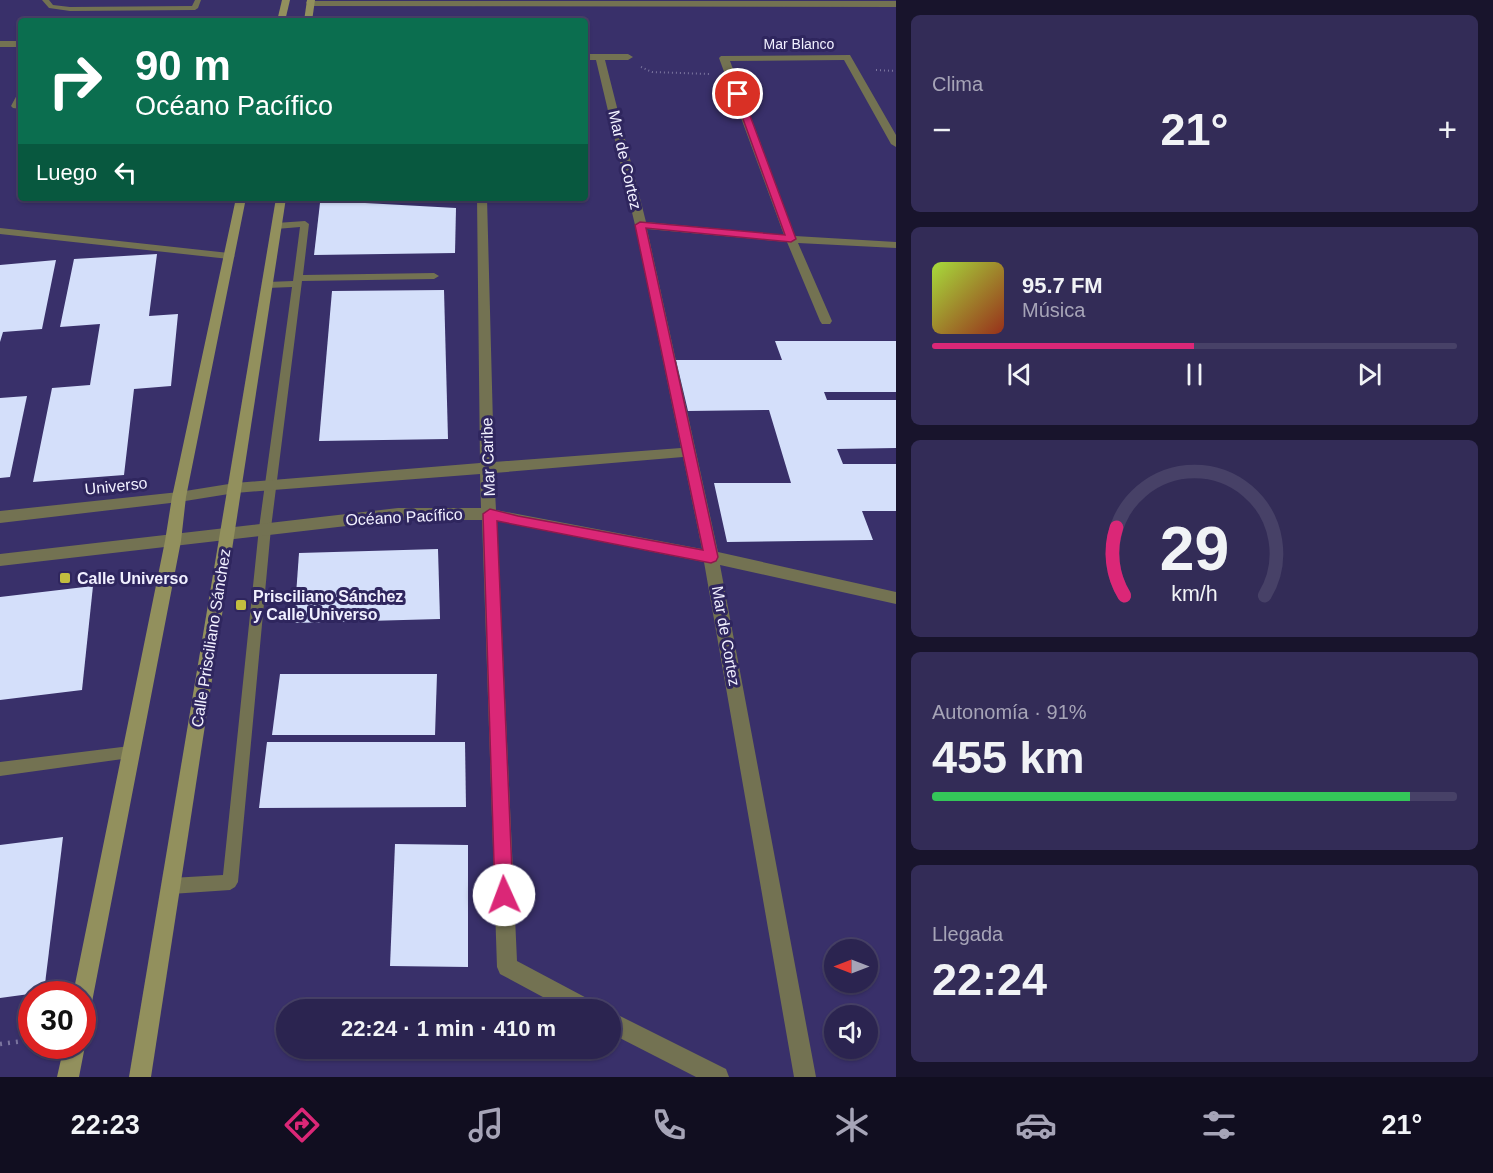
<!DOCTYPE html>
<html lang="es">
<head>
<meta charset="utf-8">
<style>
	:root { --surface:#2b2450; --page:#332c57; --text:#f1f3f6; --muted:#a6a4b7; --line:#474167; --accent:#db2777 }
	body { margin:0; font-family:Arial,sans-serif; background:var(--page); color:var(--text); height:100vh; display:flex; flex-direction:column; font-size:22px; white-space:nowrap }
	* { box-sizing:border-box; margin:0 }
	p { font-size:20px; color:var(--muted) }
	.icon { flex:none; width:33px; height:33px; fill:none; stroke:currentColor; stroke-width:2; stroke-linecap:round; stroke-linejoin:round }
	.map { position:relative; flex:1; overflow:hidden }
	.drawer { display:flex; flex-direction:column; gap:15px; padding:15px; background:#18142c; width:597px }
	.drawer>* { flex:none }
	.banner { position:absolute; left:18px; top:18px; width:570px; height:183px; border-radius:6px; box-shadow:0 2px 4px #0004,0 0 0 2px var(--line); background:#0b6e4f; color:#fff; overflow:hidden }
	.needle { width:39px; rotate:270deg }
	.buttons { position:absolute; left:824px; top:939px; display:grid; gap:12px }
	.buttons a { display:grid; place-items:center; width:54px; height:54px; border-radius:50%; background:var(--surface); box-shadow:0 2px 4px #0004,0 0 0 2px var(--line); font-size:30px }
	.speed { position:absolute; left:18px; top:981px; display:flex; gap:12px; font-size:30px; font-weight:700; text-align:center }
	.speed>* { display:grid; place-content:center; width:78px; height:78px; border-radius:50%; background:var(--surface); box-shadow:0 2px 4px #0004,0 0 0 2px var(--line); line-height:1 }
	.speed .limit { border:9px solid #d22; background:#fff; color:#111 }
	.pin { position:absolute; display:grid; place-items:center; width:51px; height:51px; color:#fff; margin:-26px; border:3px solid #fff; border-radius:50%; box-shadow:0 2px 6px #0007 }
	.me { position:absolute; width:66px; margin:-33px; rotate:358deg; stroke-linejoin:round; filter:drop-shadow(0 0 4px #0008) }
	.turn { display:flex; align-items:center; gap:21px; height:126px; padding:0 18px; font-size:27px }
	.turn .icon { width:78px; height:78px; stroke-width:2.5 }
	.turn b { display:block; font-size:42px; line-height:51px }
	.then { display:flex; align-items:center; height:57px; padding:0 18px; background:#0003; gap:12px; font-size:22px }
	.big { font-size:45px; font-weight:700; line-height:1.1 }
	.drawer .widget { flex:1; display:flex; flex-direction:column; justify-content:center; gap:9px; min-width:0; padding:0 21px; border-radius:9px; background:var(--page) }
	.drawer .dial { align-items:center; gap:0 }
	.dial svg { height:156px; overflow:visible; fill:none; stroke:var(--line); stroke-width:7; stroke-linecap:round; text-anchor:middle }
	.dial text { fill:var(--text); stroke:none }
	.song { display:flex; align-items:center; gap:18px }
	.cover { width:72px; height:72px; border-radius:9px; background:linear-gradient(135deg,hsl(80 70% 55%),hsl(10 70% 35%)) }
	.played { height:6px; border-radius:3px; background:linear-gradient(90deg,var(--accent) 50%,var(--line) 50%) }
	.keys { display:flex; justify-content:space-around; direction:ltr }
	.heat { display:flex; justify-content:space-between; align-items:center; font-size:33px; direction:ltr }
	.charge { height:9px; border-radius:4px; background:linear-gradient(90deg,#34c759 91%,var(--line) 0) }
	.trip { position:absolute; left:276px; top:999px; width:345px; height:60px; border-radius:30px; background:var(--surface); box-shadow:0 2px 4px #0004,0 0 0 2px var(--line); font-weight:700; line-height:60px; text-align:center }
	.tabs { display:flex; height:96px; justify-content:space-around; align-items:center; background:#110e20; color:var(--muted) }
	.tabs .icon { width:42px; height:42px }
	.tabs .current { color:var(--accent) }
	.tabs b { font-size:27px; color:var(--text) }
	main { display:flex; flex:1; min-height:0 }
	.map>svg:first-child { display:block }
	.building { fill:#d4dffa }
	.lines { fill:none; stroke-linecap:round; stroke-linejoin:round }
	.path-far1 { stroke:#7b759f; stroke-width:2; stroke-dasharray:1 3; stroke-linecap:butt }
	.path { stroke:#7b759f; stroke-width:4.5; stroke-dasharray:2 6; stroke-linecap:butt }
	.lane { fill:#737252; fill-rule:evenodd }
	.street { fill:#737252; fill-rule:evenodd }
	.secondary { fill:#92905d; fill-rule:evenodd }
	.route { fill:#db2777; stroke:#8e194d; stroke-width:1.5 }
	.poi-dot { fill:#c2bd3f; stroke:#2f265e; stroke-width:2 }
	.labels { text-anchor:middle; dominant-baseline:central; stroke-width:6; stroke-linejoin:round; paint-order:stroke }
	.far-street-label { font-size:14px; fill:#f1f0ff; stroke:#2f265e }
	.street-label { font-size:16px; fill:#f1f0ff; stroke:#2f265e }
	.poi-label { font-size:16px; font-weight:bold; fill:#f1f0ff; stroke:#2f265e; text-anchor:start }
</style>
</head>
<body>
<main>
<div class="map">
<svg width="896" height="1077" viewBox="0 0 896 1077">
	<rect width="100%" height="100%" fill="#39306a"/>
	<g class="building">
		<path d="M396,198H430L429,202H396Z"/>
		<path d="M320,203H365L456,208L455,253L314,255Z"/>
		<path d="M157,254L149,316L178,314L171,386L134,389L124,475L33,482L52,388L90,385L100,324L60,327L74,259Z"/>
		<path d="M56,260L42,329L3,332L0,342V265Z"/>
		<path d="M444,290L448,439L319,441L332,291Z"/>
		<path d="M775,341H896V392H824L827,400H896V448L837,449L843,464H896V511H862L873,540L727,542L714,483H791L769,410L688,411L676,360H782Z"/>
		<path d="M27,396L10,477L0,478V398Z"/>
		<path d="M438,549L440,619L294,623L299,553Z"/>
		<path d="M93,586L82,690L0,700V597Z"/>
		<path d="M280,674H437L435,735H272Z"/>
		<path d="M267,742H465L466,807L259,808Z"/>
		<path d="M63,837L44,992L0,998V845Z"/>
		<path d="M395,844L468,845V967L390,966Z"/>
	</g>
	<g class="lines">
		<g class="path-far1">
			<path d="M641,67L652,72L710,74"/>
			<path d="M876,70L896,71"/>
		</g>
		<path class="path" d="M0,1044L32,1040"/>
		<g class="lane">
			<path d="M42,0H49L53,5L70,7L192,6L195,0H201L198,8L195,10L70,11L49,8Z"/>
			<path d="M305,221L309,224L303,275L434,273L439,276L434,279L302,281L271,528L238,882L235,887L230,890L171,894L166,891L163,886L166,881L171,878L223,875L259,528L292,287L267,288L262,285L267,282L293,281L300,227L276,229L272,226L276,223Z"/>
			<path d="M130,746L135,747L137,752L135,757L130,758L0,776V762Z"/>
		</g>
		<g class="street">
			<path d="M307,1H896V7L310,6L306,3Z"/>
			<rect x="0" y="41" width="21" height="6"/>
			<path d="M585,54H628L633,57L628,60H605L646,222L784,235L719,58L721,56L850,55L896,135V147L891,144L844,60L730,61L795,236L896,242V248L798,243L832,321L830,324H822L820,321L787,242L647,229L718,552L896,592V604L720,565L816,1077H794L704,562L497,521L517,961L596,1003L599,1010H567L500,974L497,967L482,520H398L0,566V554L398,508H481L480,474L235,493L179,502L0,523V511L179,492L235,483L480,463L477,198H487L494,462L681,448L635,225L596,60H585ZM683,457L702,549L496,510L494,473Z"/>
			<path d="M21,92V109L13,108L11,106L18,93Z"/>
			<path d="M0,228L229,253L235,256L229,259L0,234Z"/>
			<path d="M610,1011L726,1069L729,1077H696L610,1033Z"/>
		</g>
		<g class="secondary">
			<path d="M282,0H290L285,21H277Z"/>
			<path d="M307,0H315L312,21H304Z"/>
			<path d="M236,198H246L186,497L181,541L92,1002L89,1009L82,1012V994H73L165,541L172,497Z"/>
			<path d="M276,198H286L151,1077H129Z"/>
			<path d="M82,1041L85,1046L79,1077H57L64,1046H82Z"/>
		</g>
	</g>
	<path class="route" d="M738,92L742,94L796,239L791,242L646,228L718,557L716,561L711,563L497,521L513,895L510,902L504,904L498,902L495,895L483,514L490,509L518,516L703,550L635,225L640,222L785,235L734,94Z"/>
	<g class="poi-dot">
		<rect x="59" y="572" width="12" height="12" rx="3"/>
		<rect x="235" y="599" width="12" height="12" rx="3"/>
	</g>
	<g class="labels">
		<g class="far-street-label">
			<text x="799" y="44">Mar Blanco</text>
		</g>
		<g class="street-label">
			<text transform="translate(625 160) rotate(77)">Mar de Cortez</text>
			<text transform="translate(488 457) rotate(-92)">Mar Caribe</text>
			<text transform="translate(116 486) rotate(-6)">Universo</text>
			<text transform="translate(404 517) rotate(-3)">Océano Pacífico</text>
			<text transform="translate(726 636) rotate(80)">Mar de Cortez</text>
			<text transform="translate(211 638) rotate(-81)">Calle Prisciliano Sánchez</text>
		</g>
		<g class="poi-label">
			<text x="77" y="578">Calle Universo</text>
			<text x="253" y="596">Prisciliano Sánchez<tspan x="253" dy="18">y Calle Universo</tspan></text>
		</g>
	</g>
</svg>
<div class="buttons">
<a><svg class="needle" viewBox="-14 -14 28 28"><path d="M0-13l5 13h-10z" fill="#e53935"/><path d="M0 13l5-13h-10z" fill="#a6a4b7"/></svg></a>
<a><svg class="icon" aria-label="sound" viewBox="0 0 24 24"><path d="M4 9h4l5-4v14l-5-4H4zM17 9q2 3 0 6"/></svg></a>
</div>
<div class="speed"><div class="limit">30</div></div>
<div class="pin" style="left:738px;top:94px;background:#d93025"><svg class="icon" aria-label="arrive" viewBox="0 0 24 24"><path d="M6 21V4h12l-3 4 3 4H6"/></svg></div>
<svg class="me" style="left:504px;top:895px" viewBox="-20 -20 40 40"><circle r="19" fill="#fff"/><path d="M0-13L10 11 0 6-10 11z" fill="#db2777"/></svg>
<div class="trip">22:24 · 1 min · 410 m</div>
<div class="banner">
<div class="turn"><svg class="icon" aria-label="right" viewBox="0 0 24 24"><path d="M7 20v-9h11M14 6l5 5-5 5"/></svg><div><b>90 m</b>Océano Pacífico</div></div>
<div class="then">Luego<svg class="icon" aria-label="left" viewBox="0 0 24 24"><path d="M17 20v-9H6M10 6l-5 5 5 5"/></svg></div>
</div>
</div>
<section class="drawer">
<div class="widget"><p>Clima</p>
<div class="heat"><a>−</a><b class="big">21°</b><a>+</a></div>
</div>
<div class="widget">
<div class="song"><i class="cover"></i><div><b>95.7 FM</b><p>Música</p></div></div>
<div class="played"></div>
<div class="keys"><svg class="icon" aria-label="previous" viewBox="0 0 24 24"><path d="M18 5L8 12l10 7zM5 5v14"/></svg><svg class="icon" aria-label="pause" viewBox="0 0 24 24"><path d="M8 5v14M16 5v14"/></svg><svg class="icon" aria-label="next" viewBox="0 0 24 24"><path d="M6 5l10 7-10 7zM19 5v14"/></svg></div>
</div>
<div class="widget dial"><svg viewBox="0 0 100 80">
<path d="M14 69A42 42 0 1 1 86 69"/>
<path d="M14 69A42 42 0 0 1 10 34" stroke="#db2777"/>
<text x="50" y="56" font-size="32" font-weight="700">29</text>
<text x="50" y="72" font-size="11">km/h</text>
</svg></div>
<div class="widget"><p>Autonomía · 91%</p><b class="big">455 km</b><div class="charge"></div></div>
<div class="widget"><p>Llegada</p><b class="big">22:24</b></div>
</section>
</main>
<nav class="tabs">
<b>22:23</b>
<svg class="icon current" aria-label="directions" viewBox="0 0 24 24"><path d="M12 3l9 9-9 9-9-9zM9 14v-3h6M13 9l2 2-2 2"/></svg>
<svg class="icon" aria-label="music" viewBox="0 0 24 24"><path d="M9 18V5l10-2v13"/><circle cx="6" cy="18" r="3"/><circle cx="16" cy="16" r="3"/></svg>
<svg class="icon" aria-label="phone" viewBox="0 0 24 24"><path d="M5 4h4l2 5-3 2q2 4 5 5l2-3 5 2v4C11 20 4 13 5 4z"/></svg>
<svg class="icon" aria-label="climate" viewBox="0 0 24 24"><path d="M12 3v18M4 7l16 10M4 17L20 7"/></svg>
<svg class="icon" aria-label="car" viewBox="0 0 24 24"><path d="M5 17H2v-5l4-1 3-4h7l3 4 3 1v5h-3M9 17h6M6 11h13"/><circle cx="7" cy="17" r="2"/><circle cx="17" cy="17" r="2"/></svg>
<svg class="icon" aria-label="filters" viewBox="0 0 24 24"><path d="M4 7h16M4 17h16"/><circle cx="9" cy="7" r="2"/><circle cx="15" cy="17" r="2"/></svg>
<b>21°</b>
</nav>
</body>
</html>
